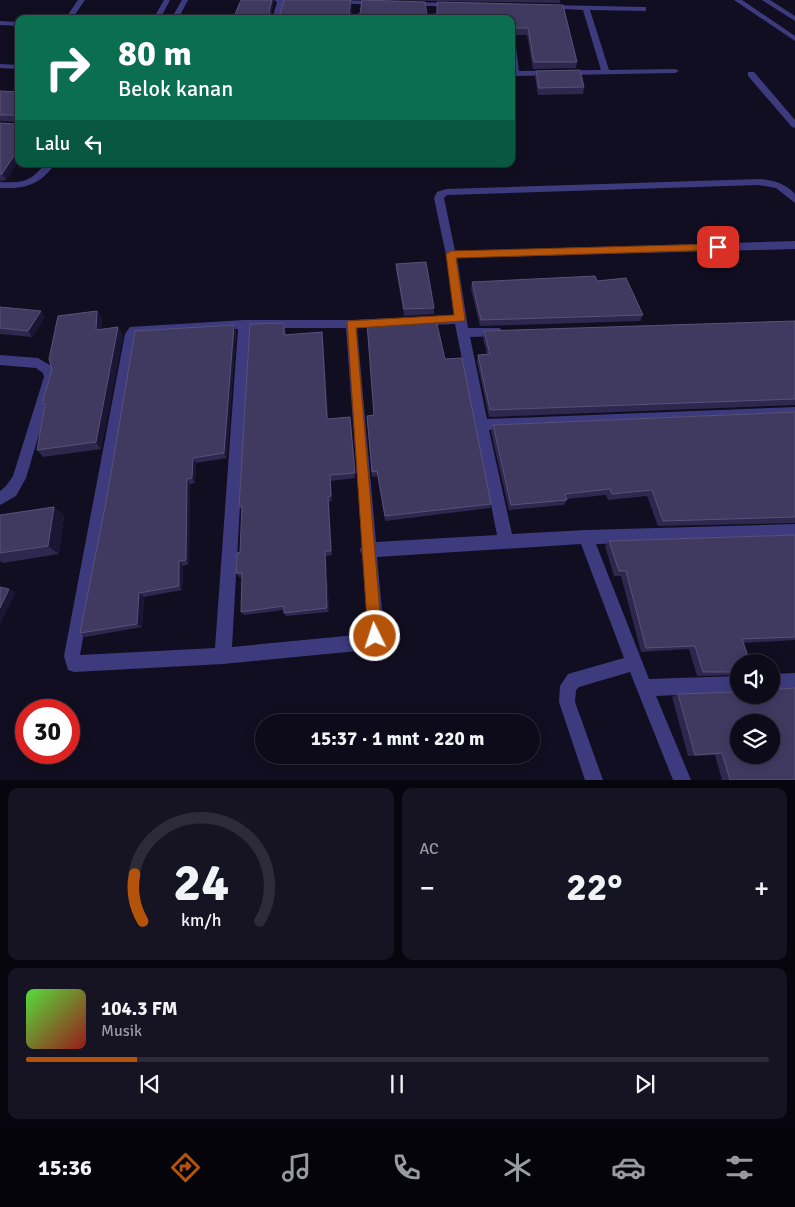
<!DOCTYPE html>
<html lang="id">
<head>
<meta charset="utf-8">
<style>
	:root { --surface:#0d0a19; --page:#161322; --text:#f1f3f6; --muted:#9a9aa2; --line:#2d2b38; --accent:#b45309 }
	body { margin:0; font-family:Signika,sans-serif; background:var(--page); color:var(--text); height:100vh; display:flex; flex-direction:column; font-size:19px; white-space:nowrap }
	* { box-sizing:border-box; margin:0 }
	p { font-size:16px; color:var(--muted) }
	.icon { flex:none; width:28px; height:28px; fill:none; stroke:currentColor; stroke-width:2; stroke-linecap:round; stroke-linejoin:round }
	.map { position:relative; height:780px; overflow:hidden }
	.drawer { display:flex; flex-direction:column; gap:8px; padding:8px; background:#07060e; flex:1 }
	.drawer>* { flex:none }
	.guide { position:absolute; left:15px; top:15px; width:500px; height:152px; border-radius:10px; box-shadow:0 2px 12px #0003,0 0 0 1px var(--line); background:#0b6e4f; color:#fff; overflow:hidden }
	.controls { position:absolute; left:730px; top:654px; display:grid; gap:10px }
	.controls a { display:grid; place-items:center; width:50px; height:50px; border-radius:50%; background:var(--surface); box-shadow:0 2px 12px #0003,0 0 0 1px var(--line); font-size:25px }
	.speed { position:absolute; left:15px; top:699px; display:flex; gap:10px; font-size:25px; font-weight:700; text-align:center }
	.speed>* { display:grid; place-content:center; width:65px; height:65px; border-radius:50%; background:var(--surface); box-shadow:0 2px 12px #0003,0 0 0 1px var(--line); line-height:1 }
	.speed .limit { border:8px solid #d22; background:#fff; color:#111 }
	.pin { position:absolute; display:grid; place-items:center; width:42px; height:42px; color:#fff; margin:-21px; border-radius:10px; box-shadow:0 2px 8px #0006 }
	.me { position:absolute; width:55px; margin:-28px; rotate:356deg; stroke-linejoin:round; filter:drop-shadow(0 0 4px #0008) }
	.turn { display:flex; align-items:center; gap:18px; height:105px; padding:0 20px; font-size:22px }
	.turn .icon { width:65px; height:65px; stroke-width:2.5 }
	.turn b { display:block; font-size:35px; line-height:42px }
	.then { display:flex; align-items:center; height:48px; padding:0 20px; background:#0003; gap:10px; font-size:19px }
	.big { font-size:38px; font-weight:700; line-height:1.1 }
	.drawer .card { flex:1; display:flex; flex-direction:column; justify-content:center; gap:8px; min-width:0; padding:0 18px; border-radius:10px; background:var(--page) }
	.drawer .dial { align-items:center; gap:0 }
	.dial svg { height:130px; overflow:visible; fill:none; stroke:var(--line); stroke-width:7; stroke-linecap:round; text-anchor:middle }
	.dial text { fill:var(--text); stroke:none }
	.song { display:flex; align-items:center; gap:15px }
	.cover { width:60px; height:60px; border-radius:8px; background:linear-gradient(135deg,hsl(110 70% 55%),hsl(0 70% 35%)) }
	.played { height:5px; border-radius:2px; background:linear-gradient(90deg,var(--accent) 15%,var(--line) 15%) }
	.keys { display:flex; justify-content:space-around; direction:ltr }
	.heat { display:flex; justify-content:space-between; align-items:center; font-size:28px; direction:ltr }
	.drawer .tiles { flex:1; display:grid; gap:8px; grid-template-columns:1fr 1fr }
	.card:last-child { grid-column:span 2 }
	.trip { position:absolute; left:255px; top:714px; width:285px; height:50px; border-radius:25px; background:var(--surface); box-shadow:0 2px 12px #0003,0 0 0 1px var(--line); font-weight:700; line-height:50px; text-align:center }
	.tabs { display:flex; height:80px; justify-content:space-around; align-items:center; background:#05040a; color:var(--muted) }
	.tabs .icon { width:35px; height:35px }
	.tabs .on { color:var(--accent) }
	.tabs b { font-size:22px; color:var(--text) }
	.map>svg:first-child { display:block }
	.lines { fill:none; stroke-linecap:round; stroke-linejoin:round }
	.minor { fill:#3d3b7e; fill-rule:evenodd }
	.wall { fill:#2f284e }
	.shaded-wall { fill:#1b1634 }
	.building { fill:#403a61; stroke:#585179; fill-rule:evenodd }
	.route { fill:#b45309; stroke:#753606 }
</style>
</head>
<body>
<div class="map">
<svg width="795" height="780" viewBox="0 0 795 780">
	<rect width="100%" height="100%" fill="#110e21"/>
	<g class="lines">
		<g class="minor">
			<path d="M78,0H85L72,19H65Z"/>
			<path d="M164,0H170L160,19H153Z"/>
			<path d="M182,0H188L178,19H171Z"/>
			<path d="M274,0H302V1L299,3L284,2L280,19H272L277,2Z"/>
			<path d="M334,0L379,1L382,3L379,5L332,3L331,2Z"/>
			<path d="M734,0H742L795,36V41Z"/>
			<path d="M762,0H770L795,16V21Z"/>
			<path d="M409,2L454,3L458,5L454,7L407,5V3Z"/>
			<path d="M547,5L646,7V11H643L590,10L609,70L675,69L679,71L675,73L511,76V38L515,40L519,71L601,70L583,10L545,8L543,7Z"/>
			<path d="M0,21L19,22V26L0,25Z"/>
			<path d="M0,64L19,65V69L0,68Z"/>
			<path d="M748,72H754L795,120V128L792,127L748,76Z"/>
			<path d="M45,164H55C40,185 25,189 0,188V182C23,183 30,182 45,164Z"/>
			<path d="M759,179C773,180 785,183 795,194V203L776,188L759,185L447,195L444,198L455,251L795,241V249L457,258L468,328H499L505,332L499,336L470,337L487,419L795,407V417L489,430L512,534L586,530L795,524V538L596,544L649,679L739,676V692L656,696L691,780H673L630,672L579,687L576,690L575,702L603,780H585L559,702L560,686L568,674L624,658L581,544L377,557L384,632L379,645L368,650L223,664L74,672L68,670L64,656L125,334L130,327L244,320H351L454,315L446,255L434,198L437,192L446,189ZM455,324L497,535L376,542L357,328ZM250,328H346L362,545L360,550L362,555L368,632L366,634L232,647ZM238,329L215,648L80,655L137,335Z"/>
			<path d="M0,355L38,358L53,367L56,377L26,478L16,496L0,505V491L6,486L13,476L44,377L43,373L36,368L0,365Z"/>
			<path d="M795,673V689L771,690V674Z"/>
		</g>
	</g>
	<g class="wall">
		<path d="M241,0H274L271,15L352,6L351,15H427L563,5L577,62L576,68L533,69L527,35H511V19H233Z"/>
		<path d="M383,0H560V3Z"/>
		<path d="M536,71L584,87L583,94L538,95L535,77Z"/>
		<path d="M0,91L19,92V160L6,180L0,181V123L15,124L16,122L0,121Z"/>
		<path d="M396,264L434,308V314L404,316L396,270Z"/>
		<path d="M597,281L643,315L640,321L480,326L471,289L472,282Z"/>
		<path d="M0,307L45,317L32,337L0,334Z"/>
		<path d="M97,311L102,319L101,329L123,335L101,449L43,457L37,450L44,407L42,404Z"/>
		<path d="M795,321V405L489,417L477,362L478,355L487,354L483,338L484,331Z"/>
		<path d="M284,323L286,335L323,338L328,419L350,417L355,478L331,481L332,501L329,502L332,555L326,556L329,612L286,616L284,613V610L244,615L241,612L242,577H239L236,573L240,552L242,511L239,506Z"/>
		<path d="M234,325L236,331L227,458L196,463L195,483L190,484L189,564L183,566L182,590L144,597L142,627L85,637L80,633Z"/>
		<path d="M445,359L491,504L490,508L385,521L378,476L372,477L367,416L373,415Z"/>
		<path d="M795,412V523L658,526L647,496L608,500L606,495L567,499L564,505L509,510L491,432L493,425Z"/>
		<path d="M54,507L64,516L59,554L3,563L0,561V515Z"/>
		<path d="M795,535V640L743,643L739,662V675L697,676L689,649L641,652L621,576H614L605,546L609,541Z"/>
		<path d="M678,694L795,780H722L715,755L688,756L672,697Z"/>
	</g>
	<g class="shaded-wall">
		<path d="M272,0H274L270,18L269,12Z"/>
		<path d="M351,0L352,6L349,19V12Z"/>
		<path d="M19,148V160L6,180L2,174Z"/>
		<path d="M41,311L45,317L32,337L28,331Z"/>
		<path d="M97,311L102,319L100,338L96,330Z"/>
		<path d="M234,325L236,331L227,458L224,453Z"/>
		<path d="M118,327L123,335L101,449L96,442Z"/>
		<path d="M322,332L323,338L328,425L327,419Z"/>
		<path d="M193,458L196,463L195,483L192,478Z"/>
		<path d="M330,475L331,481L332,501L331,496Z"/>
		<path d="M187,479L190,484L189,564L186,560Z"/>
		<path d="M328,497L329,502L332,555L331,551Z"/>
		<path d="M54,507L64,516L59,554L48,546Z"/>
		<path d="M325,551L326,556L329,612L327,608Z"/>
		<path d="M179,561L183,566L182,590L179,586Z"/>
		<path d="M9,589L16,592L0,624V608Z"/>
		<path d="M139,593L144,597L142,627L137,624Z"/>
	</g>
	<g class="building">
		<path d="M241,0H272L269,12L271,15L280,14L284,0H351L349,12L351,15L360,14L362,0L425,2L427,15L437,14V2L563,5L577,62H534L528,28H511V19H233Z"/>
		<path d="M580,70L584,87L539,88L536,71Z"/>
		<path d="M0,91L19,92V148L2,174H0V123L15,124L17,115H0Z"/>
		<path d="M426,262L434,308L404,309L396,264Z"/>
		<path d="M595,276L597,281L626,278L643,315L481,320L472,282Z"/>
		<path d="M0,307L41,311L28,331L0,328Z"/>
		<path d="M97,311L96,330L118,327L96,442L37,450L45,404H42L52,370L49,359L58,316Z"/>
		<path d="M436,320L445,359L462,358L491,504L385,516L377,471L372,472L367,416L374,415L367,323Z"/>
		<path d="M795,321V399L490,410L478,355L490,354L484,331Z"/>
		<path d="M284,323V335L322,332L327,419L350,417L355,473L330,475L331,496L328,497L331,551H325L327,608L284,613V606L241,612L242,573H236L237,553L240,552L242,506H239L250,324Z"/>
		<path d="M234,325L224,453L193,458L192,478L187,479L186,560L179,561V586L139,593L137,624L80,633L107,497L135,331Z"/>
		<path d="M795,412V517L663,521L652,490L612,494L610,489L565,494L567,500L511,505L493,425Z"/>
		<path d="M54,507L48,546L0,553V515Z"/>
		<path d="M795,535V637L742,639L750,662H739V672H703L695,646L646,648L626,571H619L609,541Z"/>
		<path d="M0,587L9,589L0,608Z"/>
		<path d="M771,683H777L779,689L795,688V780H730L722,753L695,755L678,694L739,692V695H771ZM739,722H771V755H739Z"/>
	</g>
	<path class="route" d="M718,244L723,247L718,250L456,258L465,319L464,321L356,328L382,636L380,641L375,643L370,641L368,636L347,321L454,315L446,254L451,251Z"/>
</svg>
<div class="controls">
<a><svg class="icon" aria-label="sound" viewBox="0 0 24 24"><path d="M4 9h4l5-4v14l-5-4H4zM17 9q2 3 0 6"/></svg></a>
<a><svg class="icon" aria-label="layers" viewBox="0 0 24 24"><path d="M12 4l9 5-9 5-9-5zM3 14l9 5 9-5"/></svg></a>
</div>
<div class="speed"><div class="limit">30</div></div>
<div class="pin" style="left:718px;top:247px;background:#d93025"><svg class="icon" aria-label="arrive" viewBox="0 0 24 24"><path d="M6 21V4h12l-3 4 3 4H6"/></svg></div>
<svg class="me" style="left:375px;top:636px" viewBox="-20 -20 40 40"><circle r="17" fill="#b45309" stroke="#fff" stroke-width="3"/><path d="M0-11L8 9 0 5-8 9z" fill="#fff"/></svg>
<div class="trip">15:37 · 1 mnt · 220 m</div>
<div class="guide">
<div class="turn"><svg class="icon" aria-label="right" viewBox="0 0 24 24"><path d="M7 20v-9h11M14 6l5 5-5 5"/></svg><div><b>80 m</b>Belok kanan</div></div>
<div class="then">Lalu<svg class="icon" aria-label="left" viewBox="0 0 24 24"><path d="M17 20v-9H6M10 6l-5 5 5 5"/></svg></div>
</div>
</div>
<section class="drawer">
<div class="tiles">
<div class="card dial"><svg viewBox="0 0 100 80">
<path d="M14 69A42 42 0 1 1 86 69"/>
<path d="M14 69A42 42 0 0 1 9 40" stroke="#b45309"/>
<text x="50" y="56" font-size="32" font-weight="700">24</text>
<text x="50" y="72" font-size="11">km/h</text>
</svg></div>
<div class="card"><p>AC</p>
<div class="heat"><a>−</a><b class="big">22°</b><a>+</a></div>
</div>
<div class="card">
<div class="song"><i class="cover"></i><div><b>104.3 FM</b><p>Musik</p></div></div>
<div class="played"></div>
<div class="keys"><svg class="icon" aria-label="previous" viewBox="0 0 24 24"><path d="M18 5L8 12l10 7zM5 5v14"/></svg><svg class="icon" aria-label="pause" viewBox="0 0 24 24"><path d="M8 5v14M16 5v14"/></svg><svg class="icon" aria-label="next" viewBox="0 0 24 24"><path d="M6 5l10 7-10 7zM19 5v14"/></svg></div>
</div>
</div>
</section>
<nav class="tabs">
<b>15:36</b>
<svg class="icon on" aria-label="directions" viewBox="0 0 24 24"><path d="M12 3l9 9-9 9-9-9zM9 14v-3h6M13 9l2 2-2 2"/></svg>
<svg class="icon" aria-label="music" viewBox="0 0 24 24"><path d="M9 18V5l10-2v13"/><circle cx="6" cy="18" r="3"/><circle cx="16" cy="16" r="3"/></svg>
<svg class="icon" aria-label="phone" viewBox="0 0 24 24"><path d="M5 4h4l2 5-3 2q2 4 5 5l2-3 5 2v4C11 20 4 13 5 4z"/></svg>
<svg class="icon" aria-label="climate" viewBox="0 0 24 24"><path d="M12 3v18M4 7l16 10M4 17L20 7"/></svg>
<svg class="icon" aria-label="car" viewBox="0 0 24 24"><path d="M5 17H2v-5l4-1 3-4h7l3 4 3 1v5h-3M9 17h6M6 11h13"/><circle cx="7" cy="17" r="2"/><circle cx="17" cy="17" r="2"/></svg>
<svg class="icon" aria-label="filters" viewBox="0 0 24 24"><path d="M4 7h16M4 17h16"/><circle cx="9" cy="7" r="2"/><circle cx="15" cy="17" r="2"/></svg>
</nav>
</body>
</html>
